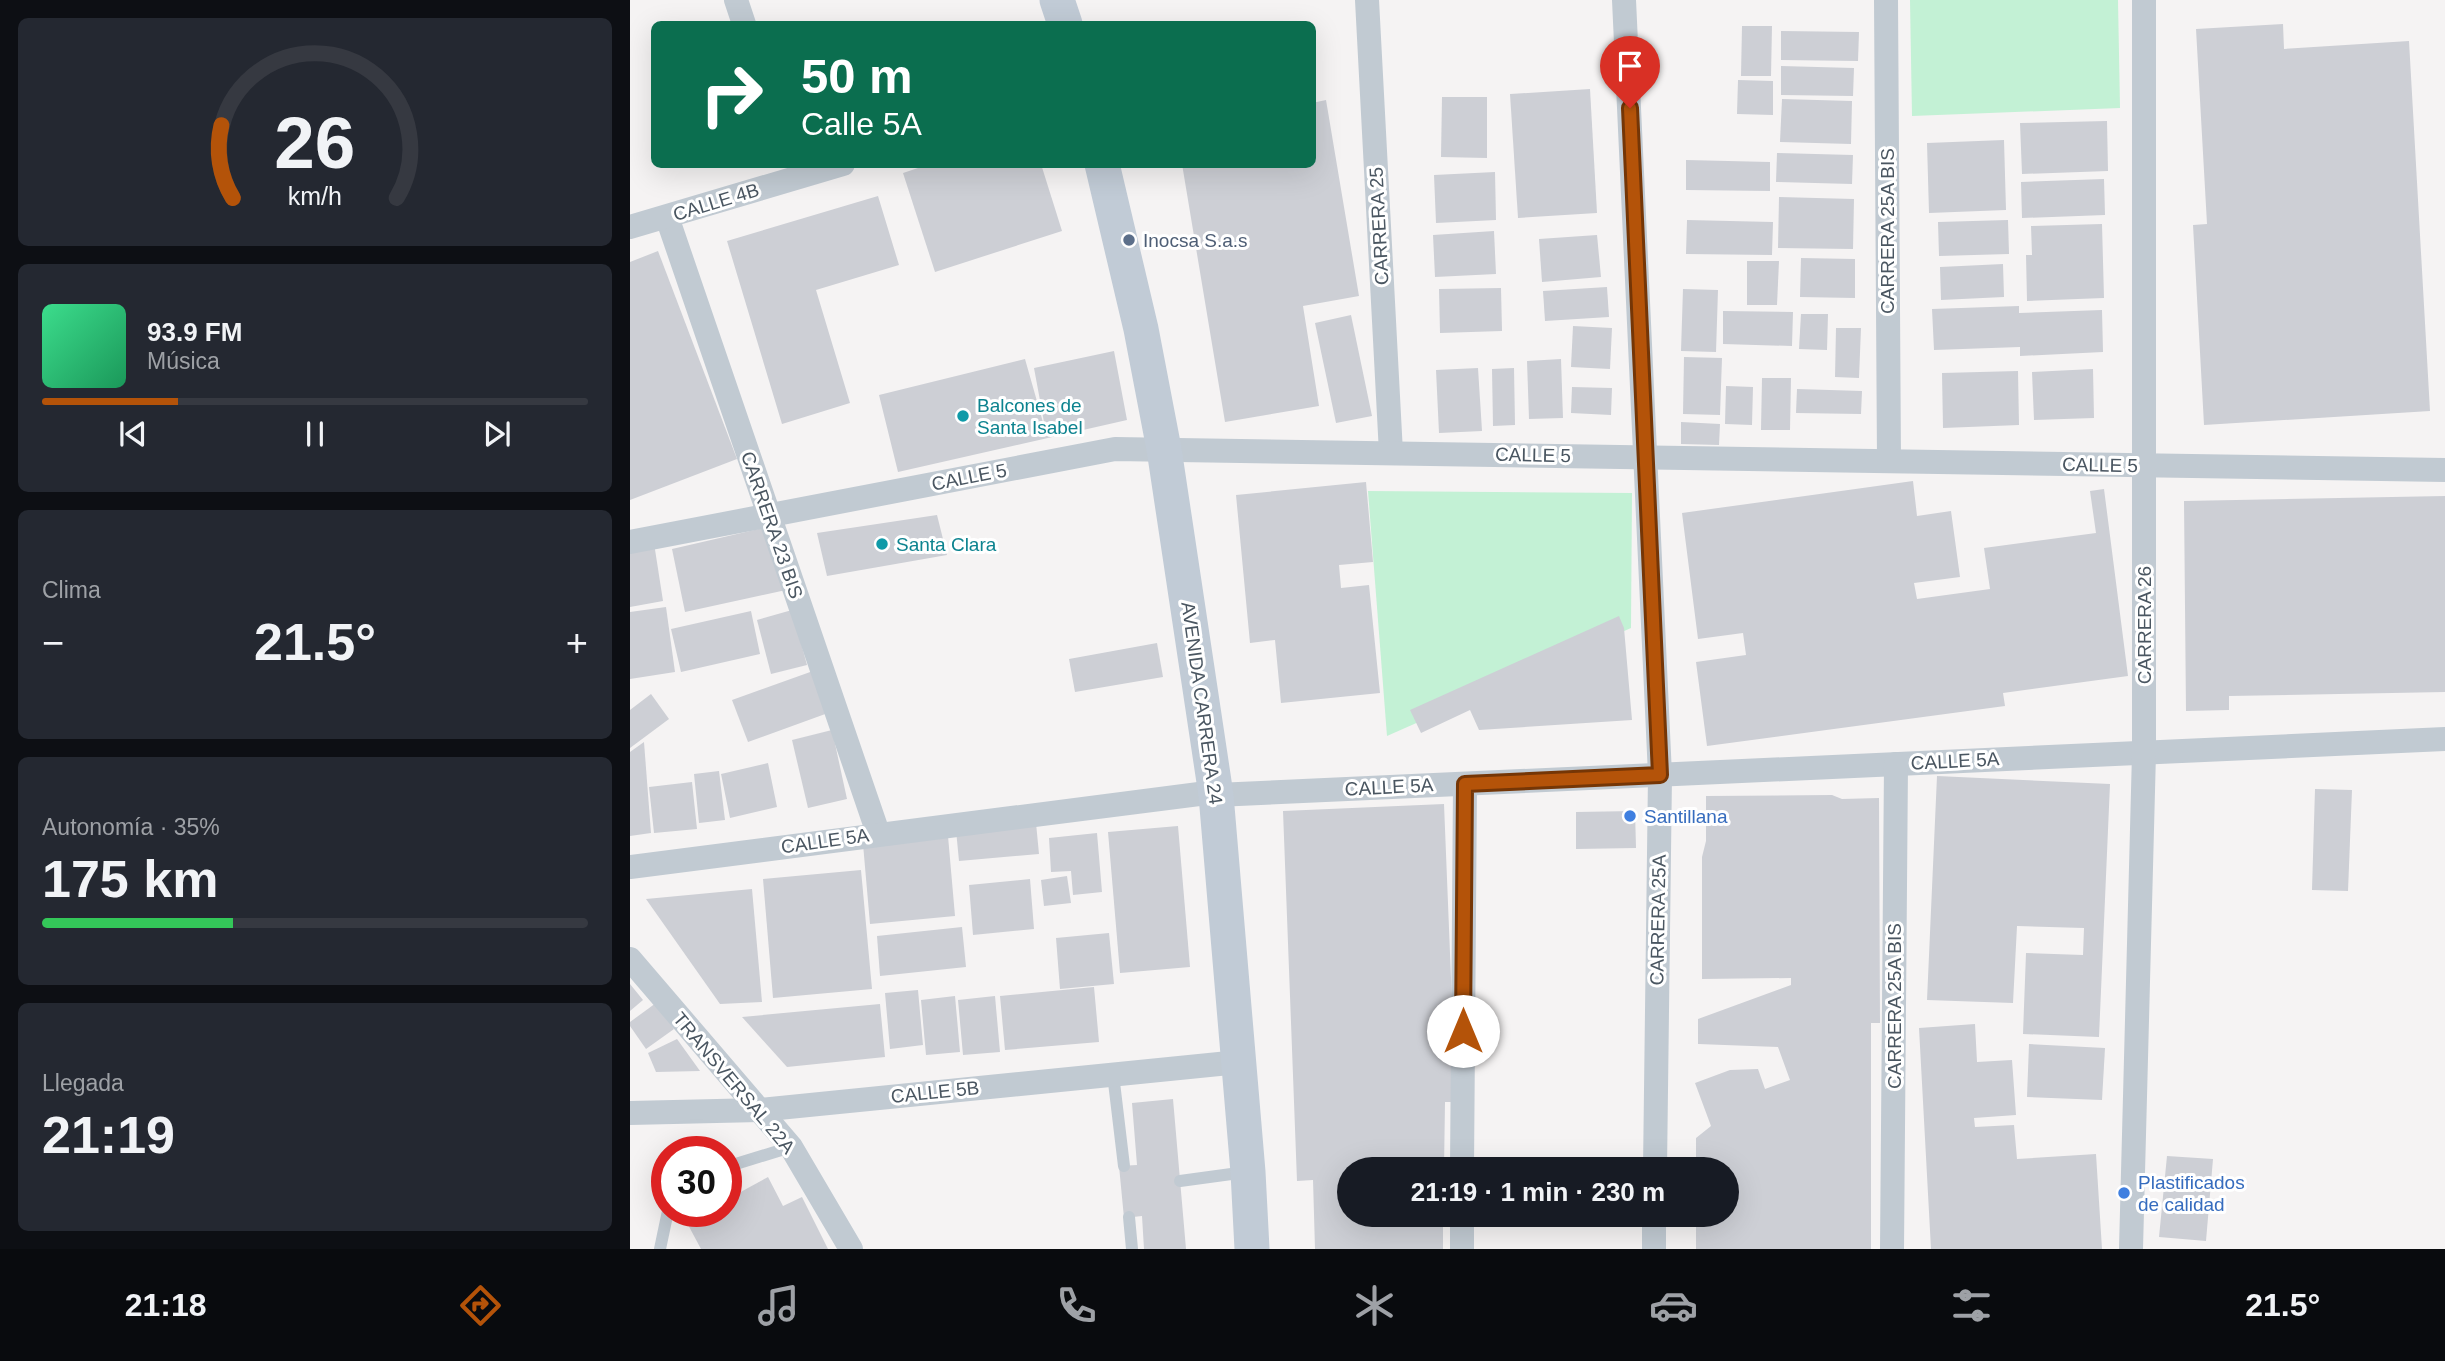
<!DOCTYPE html>
<html lang="es">
<head>
<meta charset="utf-8">
<style>
	:root { --surface:#171b24; --page:#242831; --text:#f1f3f6; --muted:#9ea1a6; --line:#363941; --accent:#b45309 }
	body { margin:0; font-family:Arial,sans-serif; background:var(--page); color:var(--text); height:100vh; display:flex; flex-direction:column; font-size:26px; white-space:nowrap }
	* { box-sizing:border-box; margin:0 }
	p { font-size:23px; color:var(--muted) }
	.icon { flex:none; width:38px; height:38px; fill:none; stroke:currentColor; stroke-width:2; stroke-linecap:round; stroke-linejoin:round }
	.map { position:relative; flex:1; overflow:hidden }
	.side { display:flex; flex-direction:column; gap:18px; padding:18px; background:#0d0f14; width:630px }
	.side>* { flex:none }
	.banner { position:absolute; left:21px; top:21px; width:665px; height:147px; border-radius:10px; box-shadow:0 7px 28px #0002; background:#0b6e4f; color:#fff; overflow:hidden }
	.speed { position:absolute; left:21px; top:1136px; display:flex; gap:14px; font-size:35px; font-weight:700; text-align:center }
	.speed>* { display:grid; place-content:center; width:91px; height:91px; border-radius:50%; background:var(--surface); box-shadow:0 7px 28px #0002; line-height:1 }
	.speed .limit { border:10px solid #d22; background:#fff; color:#111 }
	.pin { position:absolute; display:grid; place-items:center; width:60px; height:60px; color:#fff; margin:-72px -30px; border-radius:50% 50% 50% 0; rotate:-45deg; box-shadow:0 0 7px #0007 }
	.pin .icon { rotate:45deg }
	.me { position:absolute; width:77px; margin:-38px; rotate:0deg; stroke-linejoin:round; filter:drop-shadow(0 0 5px #0008) }
	.turn { display:flex; align-items:center; gap:24px; height:147px; padding:0 35px; font-size:32px }
	.turn .icon { width:91px; height:91px; stroke-width:2.5 }
	.turn b { display:block; font-size:49px; line-height:60px }
	.big { font-size:52px; font-weight:600; line-height:1.1 }
	.side .card { flex:1; display:flex; flex-direction:column; justify-content:center; gap:10px; min-width:0; padding:0 24px; border-radius:10px; background:var(--page) }
	.side .dial { align-items:center; gap:0 }
	.dial svg { height:182px; overflow:visible; fill:none; stroke:var(--line); stroke-width:7; stroke-linecap:round; text-anchor:middle }
	.dial text { fill:var(--text); stroke:none }
	.song { display:flex; align-items:center; gap:21px }
	.cover { width:84px; height:84px; border-radius:10px; background:linear-gradient(135deg,hsl(150 70% 55%),hsl(150 70% 35%)) }
	.played { height:7px; border-radius:4px; background:linear-gradient(90deg,var(--accent) 25%,var(--line) 25%) }
	.keys { display:flex; justify-content:space-around; direction:ltr }
	.heat { display:flex; justify-content:space-between; align-items:center; font-size:38px; direction:ltr }
	.charge { height:10px; border-radius:5px; background:linear-gradient(90deg,#34c759 35%,var(--line) 0) }
	.trip { position:absolute; left:707px; top:1157px; width:402px; height:70px; border-radius:35px; background:var(--surface); box-shadow:0 7px 28px #0002; font-weight:600; line-height:70px; text-align:center }
	.menu { display:flex; height:112px; justify-content:space-around; align-items:center; background:#090b0e; color:var(--muted) }
	.menu .icon { width:49px; height:49px }
	.menu .active { color:var(--accent) }
	.menu b { font-size:32px; color:var(--text) }
	main { display:flex; flex:1; min-height:0 }
	.map>svg:first-child { display:block }
	.green { fill:#c3f1d5 }
	.building { fill:#cdcfd5 }
	.lines { fill:none; stroke-linecap:round; stroke-linejoin:round }
	.lane { stroke:#c1cad2; stroke-width:12 }
	.street { stroke:#c1cad2; stroke-width:24 }
	.secondary { stroke:#c1cbd6; stroke-width:35 }
	.route-casing { stroke:#753606; stroke-width:18 }
	.route { stroke:#b45309; stroke-width:12 }
	.service-dot { fill:#5c6f8a; stroke:#fff; stroke-width:2.5 }
	.culture-dot { fill:#0f9aa8; stroke:#fff; stroke-width:2.5 }
	.shop-dot { fill:#3f7fe0; stroke:#fff; stroke-width:2.5 }
	.labels { text-anchor:middle; dominant-baseline:central; stroke-width:6; stroke-linejoin:round; paint-order:stroke }
	.street-label { font-size:19px; fill:#4a5661; stroke:#fff }
	.service-label { font-size:19px; fill:#4e5e75; stroke:#fff; text-anchor:start }
	.culture-label { font-size:19px; fill:#0d838f; stroke:#fff; text-anchor:start }
	.shop-label { font-size:19px; fill:#366cbe; stroke:#fff; text-anchor:start }
</style>
</head>
<body>
<main>
<section class="side">
<div class="card dial"><svg viewBox="0 0 100 80">
<path d="M14 69A42 42 0 1 1 86 69"/>
<path d="M14 69A42 42 0 0 1 9 37" stroke="#b45309"/>
<text x="50" y="56" font-size="32" font-weight="700">26</text>
<text x="50" y="72" font-size="11">km/h</text>
</svg></div>
<div class="card">
<div class="song"><i class="cover"></i><div><b>93.9 FM</b><p>Música</p></div></div>
<div class="played"></div>
<div class="keys"><svg class="icon" aria-label="previous" viewBox="0 0 24 24"><path d="M18 5L8 12l10 7zM5 5v14"/></svg><svg class="icon" aria-label="pause" viewBox="0 0 24 24"><path d="M8 5v14M16 5v14"/></svg><svg class="icon" aria-label="next" viewBox="0 0 24 24"><path d="M6 5l10 7-10 7zM19 5v14"/></svg></div>
</div>
<div class="card"><p>Clima</p>
<div class="heat"><a>−</a><b class="big">21.5°</b><a>+</a></div>
</div>
<div class="card"><p>Autonomía · 35%</p><b class="big">175 km</b><div class="charge"></div></div>
<div class="card"><p>Llegada</p><b class="big">21:19</b></div>
</section>
<div class="map">
<svg width="1815" height="1249" viewBox="0 0 1815 1249">
	<rect width="100%" height="100%" fill="#f5f3f3"/>
	<g class="green">
		<path d="M1280,0H1488L1490,108L1282,116Z"/>
		<path d="M738,491L1002,493L1001,628L757,736Z"/>
	</g>
	<g class="building">
		<path d="M1653,24L1654,49L1779,41L1800,411L1574,425L1563,225L1577,224L1566,29Z"/>
		<path d="M1112,26H1142L1141,76H1111Z"/>
		<path d="M1151,31L1229,32L1228,61L1151,60Z"/>
		<path d="M1151,66L1224,68L1223,96L1151,95Z"/>
		<path d="M1108,80L1143,81V115L1107,114Z"/>
		<path d="M960,89L967,213L888,218L880,94Z"/>
		<path d="M812,97H857V158L811,157Z"/>
		<path d="M1152,99L1222,101L1221,144L1150,142Z"/>
		<path d="M696,100L729,296L673,306L689,406L595,422L552,164H682V103Z"/>
		<path d="M1477,121L1478,171L1392,174L1390,123Z"/>
		<path d="M1374,140L1376,210L1299,213L1297,143Z"/>
		<path d="M1147,153L1223,155L1222,184L1146,182Z"/>
		<path d="M1056,160L1140,162V191L1056,190Z"/>
		<path d="M300,164H411L432,231L305,272L273,173Z"/>
		<path d="M865,172L866,220L806,223L804,175Z"/>
		<path d="M1474,179L1475,215L1392,218L1391,182Z"/>
		<path d="M248,196L269,265L186,290L220,403L152,424L97,241Z"/>
		<path d="M1149,197L1224,199L1223,249L1148,248Z"/>
		<path d="M1057,220L1143,222L1142,255L1056,254Z"/>
		<path d="M1378,220L1379,254L1309,256L1308,222Z"/>
		<path d="M1472,224L1474,298L1397,301L1396,255H1402L1401,226Z"/>
		<path d="M864,231L866,274L805,277L803,235Z"/>
		<path d="M967,235L971,277L912,282L909,239Z"/>
		<path d="M28,251L107,459L0,500V262Z"/>
		<path d="M1171,258L1225,259V298L1170,297Z"/>
		<path d="M1117,261H1149L1147,305H1117Z"/>
		<path d="M1373,264L1374,297L1311,300L1310,267Z"/>
		<path d="M977,287L979,317L915,321L913,291Z"/>
		<path d="M871,288L872,331L810,333L809,289Z"/>
		<path d="M1053,289L1088,290L1086,352L1051,351Z"/>
		<path d="M1389,306V313L1472,310L1473,352L1390,356V347L1304,350L1302,309Z"/>
		<path d="M1093,311L1163,312L1162,346L1093,344Z"/>
		<path d="M1171,314H1198L1197,350L1169,349Z"/>
		<path d="M721,315L742,416L706,423L685,323Z"/>
		<path d="M943,326L982,328L980,369L941,367Z"/>
		<path d="M1206,328H1231L1229,378L1205,377Z"/>
		<path d="M484,351L497,420L268,472L249,395L395,359L416,433L404,368Z"/>
		<path d="M1054,357L1092,358L1090,415L1053,414Z"/>
		<path d="M931,359L933,418L899,419L897,361Z"/>
		<path d="M848,368L852,431L809,433L806,370Z"/>
		<path d="M884,368L885,425L863,426L862,369Z"/>
		<path d="M1463,369L1464,418L1404,420L1402,372Z"/>
		<path d="M1388,371L1389,425L1313,428L1312,373Z"/>
		<path d="M1132,378H1161L1160,430H1131Z"/>
		<path d="M1096,386L1123,387L1122,425L1095,424Z"/>
		<path d="M942,387L982,388L981,415L941,413Z"/>
		<path d="M1167,389L1232,391L1231,414L1166,413Z"/>
		<path d="M1051,422L1090,424L1089,445L1051,444Z"/>
		<path d="M1283,481L1287,516L1321,511L1330,577L1284,583L1287,599L1360,589L1354,548L1466,533L1460,491L1474,489L1498,676L1373,693L1375,706L1077,746L1066,662L1116,655L1113,633L1068,639L1052,513Z"/>
		<path d="M736,482L743,562L709,565L711,588L739,585L750,693L651,703L645,640L620,643L606,495Z"/>
		<path d="M1815,496V692L1599,696V710L1556,711L1554,501Z"/>
		<path d="M307,515L317,555L197,576L187,533Z"/>
		<path d="M137,527L156,590L55,612L42,549Z"/>
		<path d="M24,543L33,601L0,607V548Z"/>
		<path d="M36,607L45,672L0,679V612Z"/>
		<path d="M162,610L177,665L141,674L127,620Z"/>
		<path d="M121,611L130,654L51,672L41,629Z"/>
		<path d="M989,616L994,628L1002,720L849,730L840,710L791,733L780,710Z"/>
		<path d="M527,643L533,677L445,692L439,659Z"/>
		<path d="M183,671L198,713L118,742L102,700Z"/>
		<path d="M21,694L39,719L0,748V710Z"/>
		<path d="M202,730L217,799L178,808L162,740Z"/>
		<path d="M14,742L21,833L0,836V752Z"/>
		<path d="M138,763L147,807L100,818L91,774Z"/>
		<path d="M89,771L95,820L69,823L64,774Z"/>
		<path d="M1307,776L1480,784L1469,1037L1393,1034L1396,953L1453,955L1454,928L1387,926L1383,1003L1297,1000Z"/>
		<path d="M62,782L67,829L24,833L19,787Z"/>
		<path d="M1685,789L1722,790L1718,891L1682,890Z"/>
		<path d="M1202,795L1212,799L1249,798L1250,1023H1241V1249H1066V1214H1097V1169H1066V1138L1081,1126L1065,1083L1100,1070L1128,1069L1135,1089L1160,1080L1148,1047L1068,1044V1019L1161,985V978L1072,979V857L1076,841V796Z"/>
		<path d="M814,804L826,1102H815L814,1169H719V1214H813V1249H685L683,1180L667,1181L653,811Z"/>
		<path d="M1005,811L1006,848L946,849V812Z"/>
		<path d="M406,823L409,854L329,861L326,830Z"/>
		<path d="M548,826L560,967L490,973L478,832Z"/>
		<path d="M467,833L472,892L443,895L441,871L421,872L419,838Z"/>
		<path d="M318,836L325,916L240,924L233,844Z"/>
		<path d="M231,870L242,989L143,998L133,879Z"/>
		<path d="M437,876L441,903L414,906L411,880Z"/>
		<path d="M400,879L404,929L343,935L339,885Z"/>
		<path d="M122,889L132,1002L90,1004L16,899Z"/>
		<path d="M332,927L336,967L250,976L247,936Z"/>
		<path d="M479,933L484,984L430,989L426,938Z"/>
		<path d="M0,984L13,1000L0,1011Z"/>
		<path d="M464,987L469,1042L375,1050L370,996Z"/>
		<path d="M288,990L293,1045L260,1049L255,993Z"/>
		<path d="M325,996L330,1052L296,1055L291,1000Z"/>
		<path d="M365,996L370,1052L333,1055L328,1000Z"/>
		<path d="M26,1003L44,1029L16,1049L0,1026V1022Z"/>
		<path d="M250,1004L255,1057L157,1067L112,1017Z"/>
		<path d="M1345,1024L1347,1062L1382,1060L1386,1115L1344,1118L1345,1127L1384,1125L1387,1159L1466,1154L1472,1249H1301L1289,1028Z"/>
		<path d="M47,1039L70,1071L26,1072L18,1053Z"/>
		<path d="M1399,1044L1475,1048L1472,1100L1397,1097Z"/>
		<path d="M543,1099L556,1249H514L512,1216L494,1218L489,1166L507,1165L502,1103Z"/>
		<path d="M1537,1156L1583,1159L1576,1241L1529,1237Z"/>
		<path d="M138,1177L153,1206L172,1197L198,1249H71L56,1221L75,1211H96V1200Z"/>
	</g>
	<g class="lines">
		<g class="lane">
			<path d="M483,1074L494,1166"/>
			<path d="M96,1167L161,1147"/>
			<path d="M550,1181L616,1172"/>
			<path d="M499,1217L502,1249"/>
			<path d="M30,1249L38,1211"/>
		</g>
		<g class="street">
			<path d="M106,0L114,24"/>
			<path d="M737,0L761,453"/>
			<path d="M994,0L1030,775L1025,1169"/>
			<path d="M1256,0L1259,461"/>
			<path d="M37,217L248,833"/>
			<path d="M0,227L213,164"/>
			<path d="M0,542L485,449L1815,470"/>
			<path d="M0,867L569,794L586,795L1815,739"/>
			<path d="M0,959L161,1147L221,1249"/>
			<path d="M0,1113L130,1110L609,1062"/>
			<path d="M832,1169L835,784"/>
			<path d="M832,1249V1214"/>
			<path d="M1024,1249V1214"/>
			<path d="M1262,1249L1266,764"/>
			<path d="M1501,1249L1514,753V0"/>
		</g>
		<g class="secondary">
			<path d="M427,0L435,24"/>
			<path d="M472,164L511,329L534,449L586,795L618,1172L622,1249"/>
		</g>
	</g>
	<g class="lines">
		<g class="route-casing">
			<path id="route" d="M833,1031L835,784L1030,775L1000,108"/>
		</g>
		<use href="#route" class="route"/>
	</g>
	<circle class="service-dot" cx="499" cy="240" r="7"/>
	<g class="culture-dot">
		<circle cx="333" cy="416" r="7"/>
		<circle cx="252" cy="544" r="7"/>
	</g>
	<g class="shop-dot">
		<circle cx="1000" cy="816" r="7"/>
		<circle cx="1494" cy="1193" r="7"/>
	</g>
	<g class="labels">
		<g class="street-label">
			<text transform="translate(86 202) rotate(-17)">CALLE 4B</text>
			<text transform="translate(749 226) rotate(-93)">CARRERA 25</text>
			<text transform="translate(1257 231) rotate(-90)">CARRERA 25A BIS</text>
			<text transform="translate(903 455) rotate(1)">CALLE 5</text>
			<text transform="translate(1470 465) rotate(1)">CALLE 5</text>
			<text transform="translate(339 477) rotate(-11)">CALLE 5</text>
			<text transform="translate(142 525) rotate(71)">CARRERA 23 BIS</text>
			<text transform="translate(1514 625) rotate(-90)">CARRERA 26</text>
			<text transform="translate(572 703) rotate(82)">AVENIDA CARRERA 24</text>
			<text transform="translate(1325 761) rotate(-3)">CALLE 5A</text>
			<text transform="translate(759 787) rotate(-3)">CALLE 5A</text>
			<text transform="translate(195 841) rotate(-8)">CALLE 5A</text>
			<text transform="translate(1028 920) rotate(-89)">CARRERA 25A</text>
			<text transform="translate(1264 1006) rotate(-90)">CARRERA 25A BIS</text>
			<text transform="translate(104 1083) rotate(50)">TRANSVERSAL 22A</text>
			<text transform="translate(305 1092) rotate(-6)">CALLE 5B</text>
		</g>
		<g class="service-label">
			<text x="513" y="240">Inocsa S.a.s</text>
		</g>
		<g class="culture-label">
			<text x="347" y="405">Balcones de<tspan x="347" dy="22">Santa Isabel</tspan></text>
			<text x="266" y="544">Santa Clara</text>
		</g>
		<g class="shop-label">
			<text x="1014" y="816">Santillana</text>
			<text x="1508" y="1182">Plastificados<tspan x="1508" dy="22">de calidad</tspan></text>
		</g>
	</g>
</svg>
<div class="speed"><div class="limit">30</div></div>
<div class="pin" style="left:1000px;top:108px;background:#d93025"><svg class="icon" aria-label="arrive" viewBox="0 0 24 24"><path d="M6 21V4h12l-3 4 3 4H6"/></svg></div>
<svg class="me" style="left:833px;top:1031px" viewBox="-20 -20 40 40"><circle r="19" fill="#fff"/><path d="M0-13L10 11 0 6-10 11z" fill="#b45309"/></svg>
<div class="trip">21:19 · 1 min · 230 m</div>
<div class="banner">
<div class="turn"><svg class="icon" aria-label="right" viewBox="0 0 24 24"><path d="M7 20v-9h11M14 6l5 5-5 5"/></svg><div><b>50 m</b>Calle 5A</div></div>
</div>
</div>
</main>
<nav class="menu">
<b>21:18</b>
<svg class="icon active" aria-label="directions" viewBox="0 0 24 24"><path d="M12 3l9 9-9 9-9-9zM9 14v-3h6M13 9l2 2-2 2"/></svg>
<svg class="icon" aria-label="music" viewBox="0 0 24 24"><path d="M9 18V5l10-2v13"/><circle cx="6" cy="18" r="3"/><circle cx="16" cy="16" r="3"/></svg>
<svg class="icon" aria-label="phone" viewBox="0 0 24 24"><path d="M5 4h4l2 5-3 2q2 4 5 5l2-3 5 2v4C11 20 4 13 5 4z"/></svg>
<svg class="icon" aria-label="climate" viewBox="0 0 24 24"><path d="M12 3v18M4 7l16 10M4 17L20 7"/></svg>
<svg class="icon" aria-label="car" viewBox="0 0 24 24"><path d="M5 17H2v-5l4-1 3-4h7l3 4 3 1v5h-3M9 17h6M6 11h13"/><circle cx="7" cy="17" r="2"/><circle cx="17" cy="17" r="2"/></svg>
<svg class="icon" aria-label="filters" viewBox="0 0 24 24"><path d="M4 7h16M4 17h16"/><circle cx="9" cy="7" r="2"/><circle cx="15" cy="17" r="2"/></svg>
<b>21.5°</b>
</nav>
</body>
</html>
